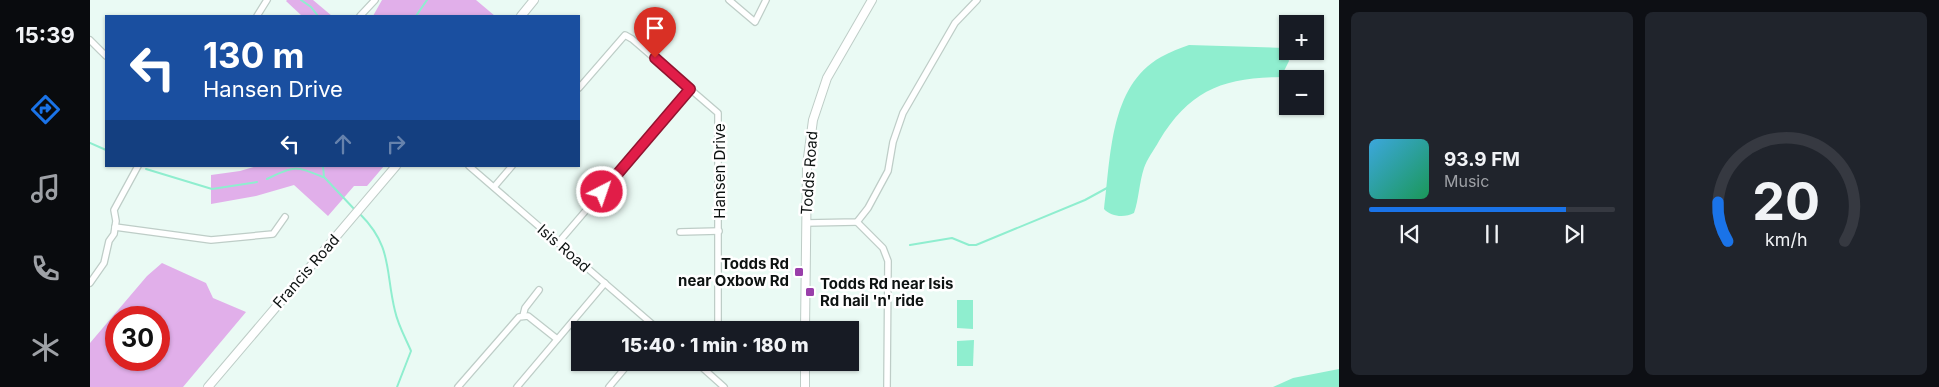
<!DOCTYPE html>
<html lang="en">
<head>
<meta charset="utf-8">
<style>
	:root { --surface:#171b24; --page:#20242c; --text:#f1f3f6; --muted:#9ea1a6; --line:#363941; --accent:#1a73e8 }
	body { margin:0; font-family:Inter,sans-serif; background:var(--page); color:var(--text); height:100vh; display:flex; flex-direction:column; font-size:19px; white-space:nowrap }
	* { box-sizing:border-box; margin:0 }
	p { font-size:16px; color:var(--muted) }
	.icon { flex:none; width:28px; height:28px; fill:none; stroke:currentColor; stroke-width:2; stroke-linecap:round; stroke-linejoin:round }
	.map { position:relative; flex:1; overflow:hidden }
	.panel { display:flex; flex-direction:column; gap:12px; padding:12px; background:#0d0f14; width:600px }
	.panel>* { flex:none }
	.hud { position:absolute; left:15px; top:15px; width:475px; height:152px; border-radius:0px; box-shadow:0 1px 4px #0004; background:#1a4fa0; color:#fff; overflow:hidden }
	.fabs { position:absolute; left:1189px; top:15px; display:grid; gap:10px }
	.fabs a { display:grid; place-items:center; width:45px; height:45px; border-radius:0px; background:var(--surface); box-shadow:0 1px 4px #0004; font-size:25px }
	.speed { position:absolute; left:15px; top:306px; display:flex; gap:10px; font-size:25px; font-weight:700; text-align:center }
	.speed>* { display:grid; place-content:center; width:65px; height:65px; border-radius:50%; background:var(--surface); box-shadow:0 1px 4px #0004; line-height:1 }
	.speed .limit { border:8px solid #d22; background:#fff; color:#111 }
	.pin { position:absolute; display:grid; place-items:center; width:42px; height:42px; color:#fff; margin:-51px -21px; border-radius:50% 50% 50% 0; rotate:-45deg; box-shadow:0 0 5px #0007 }
	.pin .icon { rotate:45deg }
	.me { position:absolute; width:55px; margin:-28px; rotate:41deg; stroke-linejoin:round; filter:drop-shadow(0 0 4px #0008) }
	.turn { display:flex; align-items:center; gap:18px; height:105px; padding:0 15px; font-size:22px }
	.turn .icon { width:65px; height:65px; stroke-width:2.5 }
	.turn b { display:block; font-size:35px; line-height:42px }
	.lanes { display:flex; align-items:center; height:48px; padding:0 15px; background:#0003; justify-content:center; gap:25px; direction:ltr }
	.lanes .off { opacity:.35 }
	.panel .card { flex:1; display:flex; flex-direction:column; justify-content:center; gap:8px; min-width:0; padding:0 18px; border-radius:8px; background:var(--page) }
	.panel .dial { align-items:center; gap:0 }
	.dial svg { height:130px; overflow:visible; fill:none; stroke:var(--line); stroke-width:7; stroke-linecap:round; text-anchor:middle }
	.dial text { fill:var(--text); stroke:none }
	.song { display:flex; align-items:center; gap:15px }
	.cover { width:60px; height:60px; border-radius:8px; background:linear-gradient(135deg,hsl(200 70% 55%),hsl(150 70% 35%)) }
	.played { height:5px; border-radius:2px; background:linear-gradient(90deg,var(--accent) 80%,var(--line) 80%) }
	.keys { display:flex; justify-content:space-around; direction:ltr }
	.panel .tiles { flex:1; display:grid; gap:12px; grid-template-columns:repeat(2,1fr) }
	.trip { position:absolute; left:481px; top:321px; width:288px; height:50px; border-radius:0px; background:var(--surface); box-shadow:0 1px 4px #0004; font-weight:800; line-height:50px; text-align:center }
	main { display:flex; flex:1; min-height:0 }
	.dock { display:flex; flex-direction:column; width:90px; justify-content:space-around; align-items:center; background:#090b0e; color:var(--muted) }
	.dock .icon { width:35px; height:35px }
	.dock .selected { color:var(--accent) }
	.dock b { font-size:22px; color:var(--text) }
	.map>svg:first-child { display:block }
	.green { fill:#e1afea; fill-rule:evenodd }
	.water { fill:#8feecf }
	.lines { fill:none; stroke-linecap:round; stroke-linejoin:round }
	.stream { stroke:#8feecf; stroke-width:2 }
	.street-casing { stroke:#becdc7; stroke-width:8 }
	.secondary-casing { stroke:#becdc7; stroke-width:10 }
	.street { stroke:#fff; stroke-width:5.5 }
	.secondary { stroke:#fff; stroke-width:8 }
	.route-casing { stroke:#92132f; stroke-width:12 }
	.route { stroke:#e11d48; stroke-width:9 }
	.poi-dot { fill:#993faa; stroke:#fff; stroke-width:2 }
	.labels { text-anchor:middle; dominant-baseline:central; stroke-width:5; stroke-linejoin:round; paint-order:stroke }
	.street-label { font-size:15px; fill:#0d1211; stroke:#fff }
	.poi-label { font-size:15px; font-weight:bold; fill:#0d1211; stroke:#fff; text-anchor:end }
</style>
</head>
<body>
<main>
<nav class="dock">
<b>15:39</b>
<svg class="icon selected" aria-label="directions" viewBox="0 0 24 24"><path d="M12 3l9 9-9 9-9-9zM9 14v-3h6M13 9l2 2-2 2"/></svg>
<svg class="icon" aria-label="music" viewBox="0 0 24 24"><path d="M9 18V5l10-2v13"/><circle cx="6" cy="18" r="3"/><circle cx="16" cy="16" r="3"/></svg>
<svg class="icon" aria-label="phone" viewBox="0 0 24 24"><path d="M5 4h4l2 5-3 2q2 4 5 5l2-3 5 2v4C11 20 4 13 5 4z"/></svg>
<svg class="icon" aria-label="climate" viewBox="0 0 24 24"><path d="M12 3v18M4 7l16 10M4 17L20 7"/></svg>
</nav>
<div class="map">
<svg width="1249" height="387" viewBox="0 0 1249 387">
	<rect width="100%" height="100%" fill="#eafaf4"/>
	<g class="green">
		<path d="M197,0H223L242,16H212L196,1Z"/>
		<path d="M292,0H386L405,16H283Z"/>
		<path d="M167,166H294L277,186H264L238,216L204,185L166,196L121,204V175L150,171Z"/>
		<path d="M72,263L116,283L123,298L156,312L93,387H0V343L57,276ZM26,318H69V360H26Z"/>
	</g>
	<g class="water">
		<path d="M1099,45L1195,48L1199,61L1191,77C1132,78 1100,90 1069,141C1064,150 1057,159 1054,168C1049,183 1049,199 1044,213C1035,218 1021,217 1014,209C1021,158 1019,86 1071,57C1080,52 1090,48 1099,45Z"/>
		<path d="M867,300H883V329L867,328Z"/>
		<path d="M884,340L883,366H867V341Z"/>
		<path d="M1249,369V387H1183L1203,378Z"/>
	</g>
	<g class="lines">
		<g class="stream">
			<path d="M211,0L221,7L228,16"/>
			<path d="M326,16L337,0"/>
			<path d="M0,143L16,150"/>
			<path d="M233,166L234,177L266,211"/>
			<path d="M56,169L122,189L167,182"/>
			<path d="M177,179C204,165 206,166 233,177"/>
			<path d="M270,214C303,247 295,271 305,311C308,325 316,339 321,351L307,387"/>
			<path d="M820,245L862,238L879,245H886L995,200L1017,188"/>
		</g>
		<g class="street-casing">
			<g id="street">
				<path d="M639,0L665,22L676,0"/>
				<path d="M167,16L177,0"/>
				<path d="M270,16L285,0"/>
				<path d="M0,40L16,56"/>
				<path d="M489,88L535,35L542,39L628,113V330"/>
				<path d="M379,166L569,330"/>
				<path d="M404,187L422,166"/>
				<path d="M767,222L793,248L798,261L797,387"/>
				<path d="M716,223L767,222L778,208L798,171L803,142L813,113L865,23L887,0"/>
				<path d="M25,227L121,240L183,234L195,217"/>
				<path d="M590,232L629,231"/>
				<path d="M468,243L600,89"/>
				<path d="M0,283L14,263L19,241L24,234L26,221L24,210L48,166"/>
				<path d="M433,316L435,308L449,290"/>
				<path d="M606,362L634,387"/>
				<path d="M368,387L429,317L438,316L467,339"/>
				<path d="M427,387L515,283"/>
				<path d="M519,387L540,362"/>
			</g>
		</g>
		<g class="secondary-casing">
			<g id="secondary">
				<path d="M431,16L444,0"/>
				<path d="M715,330L717,165L723,120L737,78L782,0"/>
				<path d="M118,387L306,166"/>
				<path d="M715,387V362"/>
			</g>
		</g>
		<use href="#street" class="street"/>
		<use href="#secondary" class="secondary"/>
	</g>
	<g class="lines">
		<g class="route-casing">
			<path id="route" d="M512,192L600,89L565,58"/>
		</g>
		<use href="#route" class="route"/>
	</g>
	<g class="poi-dot">
		<rect x="704" y="267" width="10" height="10" rx="2.5"/>
		<rect x="715" y="287" width="10" height="10" rx="2.5"/>
	</g>
	<g class="labels">
		<g class="street-label">
			<text transform="translate(629 171) rotate(-90)">Hansen Drive</text>
			<text transform="translate(719 173) rotate(-86)">Todds Road</text>
			<text transform="translate(474 248) rotate(41)">Isis Road</text>
			<text transform="translate(216 271) rotate(-49)">Francis Road</text>
		</g>
		<g class="poi-label">
			<text x="699" y="263">Todds Rd<tspan x="699" dy="17">near Oxbow Rd</tspan></text>
			<text x="730" y="283" text-anchor="start">Todds Rd near Isis<tspan x="730" dy="17">Rd hail 'n' ride</tspan></text>
		</g>
	</g>
</svg>
<div class="fabs">
<a>+</a>
<a>−</a>
</div>
<div class="speed"><div class="limit">30</div></div>
<div class="pin" style="left:565px;top:58px;background:#d93025"><svg class="icon" aria-label="arrive" viewBox="0 0 24 24"><path d="M6 21V4h12l-3 4 3 4H6"/></svg></div>
<svg class="me" style="left:512px;top:192px" viewBox="-20 -20 40 40"><circle r="17" fill="#e11d48" stroke="#fff" stroke-width="3"/><path d="M0-11L8 9 0 5-8 9z" fill="#fff"/></svg>
<div class="trip">15:40 · 1 min · 180 m</div>
<div class="hud">
<div class="turn"><svg class="icon" aria-label="left" viewBox="0 0 24 24"><path d="M17 20v-9H6M10 6l-5 5 5 5"/></svg><div><b>130 m</b>Hansen Drive</div></div>
<div class="lanes"><svg class="icon" aria-label="left" viewBox="0 0 24 24"><path d="M17 20v-9H6M10 6l-5 5 5 5"/></svg><svg class="icon off" aria-label="ahead" viewBox="0 0 24 24"><path d="M12 20V5M6 11l6-6 6 6"/></svg><svg class="icon off" aria-label="right" viewBox="0 0 24 24"><path d="M7 20v-9h11M14 6l5 5-5 5"/></svg></div>
</div>
</div>
<section class="panel">
<div class="tiles">
<div class="card">
<div class="song"><i class="cover"></i><div><b>93.9 FM</b><p>Music</p></div></div>
<div class="played"></div>
<div class="keys"><svg class="icon" aria-label="previous" viewBox="0 0 24 24"><path d="M18 5L8 12l10 7zM5 5v14"/></svg><svg class="icon" aria-label="pause" viewBox="0 0 24 24"><path d="M8 5v14M16 5v14"/></svg><svg class="icon" aria-label="next" viewBox="0 0 24 24"><path d="M6 5l10 7-10 7zM19 5v14"/></svg></div>
</div>
<div class="card dial"><svg viewBox="0 0 100 80">
<path d="M14 69A42 42 0 1 1 86 69"/>
<path d="M14 69A42 42 0 0 1 8 45" stroke="#1a73e8"/>
<text x="50" y="56" font-size="32" font-weight="700">20</text>
<text x="50" y="72" font-size="11">km/h</text>
</svg></div>
</div>
</section>
</main>
</body>
</html>
